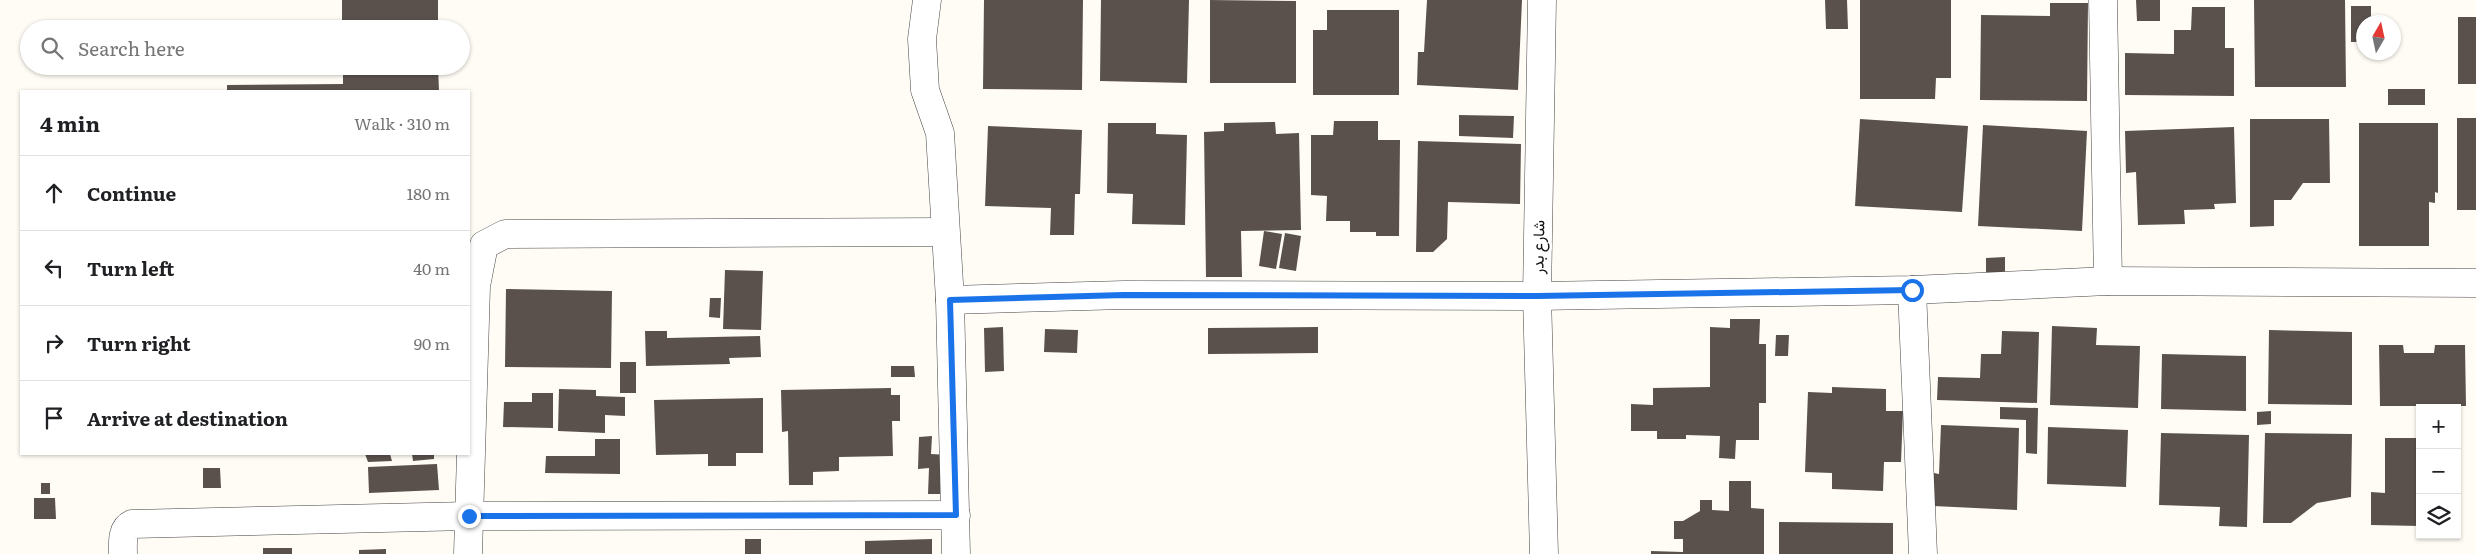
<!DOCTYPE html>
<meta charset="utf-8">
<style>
:root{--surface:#fff;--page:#f2f2f2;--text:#202124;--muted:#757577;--line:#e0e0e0}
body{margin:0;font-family:Literata,Vazirmatn,serif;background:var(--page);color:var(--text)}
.controls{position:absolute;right:15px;bottom:15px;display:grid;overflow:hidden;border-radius:0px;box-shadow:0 1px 4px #0004}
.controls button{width:45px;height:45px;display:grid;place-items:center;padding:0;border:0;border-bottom:1px solid var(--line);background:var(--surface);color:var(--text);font:25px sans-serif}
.compass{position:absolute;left:2356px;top:15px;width:45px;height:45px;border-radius:50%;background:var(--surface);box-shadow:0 1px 4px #0004;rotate:9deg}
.stop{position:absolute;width:15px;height:15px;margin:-11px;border:4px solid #1a73e8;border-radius:50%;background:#fff}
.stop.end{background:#1a73e8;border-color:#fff;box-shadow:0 1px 5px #0008}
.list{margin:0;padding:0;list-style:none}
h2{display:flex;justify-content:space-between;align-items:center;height:65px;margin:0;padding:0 20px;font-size:21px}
h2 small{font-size:16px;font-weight:400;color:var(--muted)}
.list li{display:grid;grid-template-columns:32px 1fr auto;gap:15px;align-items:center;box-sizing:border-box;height:75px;padding:0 20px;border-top:1px solid var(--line)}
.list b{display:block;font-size:19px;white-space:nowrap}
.list em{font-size:16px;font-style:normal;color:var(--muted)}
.icon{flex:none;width:28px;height:28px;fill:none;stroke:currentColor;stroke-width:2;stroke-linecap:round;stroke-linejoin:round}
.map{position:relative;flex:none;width:2476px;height:554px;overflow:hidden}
.search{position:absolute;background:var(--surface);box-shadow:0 1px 4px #0004;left:20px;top:20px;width:450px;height:55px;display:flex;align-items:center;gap:12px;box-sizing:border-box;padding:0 18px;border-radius:28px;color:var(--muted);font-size:19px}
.panel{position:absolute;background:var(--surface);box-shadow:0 1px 4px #0004;left:20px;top:90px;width:450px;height:365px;border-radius:0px}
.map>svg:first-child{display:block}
.building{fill:#5a514d}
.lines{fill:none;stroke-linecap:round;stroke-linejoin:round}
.minor-casing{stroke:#444;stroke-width:29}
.minor{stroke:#fff;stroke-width:28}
.route{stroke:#1a73e8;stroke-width:6}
.labels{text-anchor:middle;stroke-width:5;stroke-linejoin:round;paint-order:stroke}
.street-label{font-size:16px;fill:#111;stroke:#fff}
</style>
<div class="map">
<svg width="2476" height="554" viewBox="0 0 2476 554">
<rect width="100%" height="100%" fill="#fffcf5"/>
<g class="building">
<rect x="342" y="0" width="96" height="29"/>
<polygon points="984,0 1083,0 1082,90 983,89"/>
<polygon points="1101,0 1189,0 1187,83 1100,81"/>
<polygon points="1210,0 1296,1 1296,83 1210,83"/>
<polygon points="1427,0 1522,0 1518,90 1417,85 1418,52 1424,52"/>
<polygon points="1825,0 1847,0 1848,29 1826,29"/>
<polygon points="1860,0 1951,0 1951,78 1936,78 1935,99 1860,99"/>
<polygon points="2136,0 2160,0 2160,21 2137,21"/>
<polygon points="2254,0 2345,0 2346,87 2255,87"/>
<polygon points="2050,3 2088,3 2087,101 1980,100 1981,15 2050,16"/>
<polygon points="2351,6 2371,6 2371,22 2364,22 2364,42 2351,42"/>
<polygon points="2192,7 2225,7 2225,48 2234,48 2234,96 2125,95 2125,53 2174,54 2174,30 2191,30"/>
<polygon points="1327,10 1399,10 1399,95 1313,95 1313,30 1327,30"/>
<rect x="2458" y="17" width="18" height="67"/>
<polygon points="343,66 438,66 439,91 227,91 227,85 343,84"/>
<rect x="2388" y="89" width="37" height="16"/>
<polygon points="1459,115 1514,116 1513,138 1459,136"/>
<rect x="2457" y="118" width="19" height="92"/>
<polygon points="1860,119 1968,126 1962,212 1855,206"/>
<polygon points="2250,119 2329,119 2330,183 2303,183 2291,200 2274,200 2274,226 2250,227"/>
<polygon points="1334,121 1378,121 1378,140 1400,140 1399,236 1376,236 1376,232 1350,232 1350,221 1326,221 1327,196 1311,195 1311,135 1333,135"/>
<polygon points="1275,122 1276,134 1299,133 1301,230 1241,231 1242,277 1206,277 1204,132 1224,131 1224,123"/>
<polygon points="1108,123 1156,123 1156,134 1187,135 1185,225 1132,224 1133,194 1107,193"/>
<polygon points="2359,123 2438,123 2438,193 2435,192 2435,203 2429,202 2429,246 2359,246"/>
<polygon points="1983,125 2087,131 2082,231 1978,226"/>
<polygon points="988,126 1082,130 1080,194 1075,194 1074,235 1050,235 1051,208 985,206"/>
<polygon points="2234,127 2236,203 2214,204 2215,209 2184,210 2185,224 2138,225 2136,172 2126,173 2125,131"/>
<polygon points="1418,141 1521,144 1520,204 1448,202 1447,239 1433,252 1416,252"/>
<polygon points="1264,231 1282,234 1276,269 1259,266"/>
<polygon points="1285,233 1301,236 1296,271 1279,268"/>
<polygon points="2005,257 2005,274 1986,275 1986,258"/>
<polygon points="725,270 763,271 761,330 723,329"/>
<polygon points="506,289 612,291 611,368 505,367"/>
<polygon points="710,298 721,298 720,318 709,317"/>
<polygon points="1730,319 1760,319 1759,344 1766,344 1766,403 1759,403 1759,440 1736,440 1735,459 1719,458 1720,436 1686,435 1686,439 1657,439 1657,431 1631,431 1631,404 1653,405 1653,388 1710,387 1710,327 1730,328"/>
<polygon points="2052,326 2097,328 2096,345 2140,346 2138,408 2050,405"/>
<polygon points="1003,327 1004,371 985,372 984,328"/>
<polygon points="1318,327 1318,353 1208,354 1208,328"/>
<polygon points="1045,329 1078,330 1077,353 1044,352"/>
<polygon points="2269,330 2352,332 2352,405 2268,404"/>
<polygon points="645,331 667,331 667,338 760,336 761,357 729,358 730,364 646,366"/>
<polygon points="2002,331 2039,332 2037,403 1937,400 1938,377 1980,378 1981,354 2001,354"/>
<polygon points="1776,335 1789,335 1788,356 1775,356"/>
<polygon points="2379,345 2403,345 2404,353 2434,353 2435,345 2465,345 2466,406 2380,406"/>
<polygon points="2162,354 2246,356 2246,411 2161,409"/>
<rect x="620" y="362" width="16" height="31"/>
<polygon points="891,366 914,366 915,377 891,377"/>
<polygon points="1832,387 1886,389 1886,411 1903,411 1901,462 1884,462 1883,491 1832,489 1832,473 1805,472 1808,392 1832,393"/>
<polygon points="891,388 891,395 900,395 900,421 892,421 893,456 839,457 839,471 813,472 813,485 789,485 788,431 782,432 781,390"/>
<polygon points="559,389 596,390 596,396 625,397 625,416 605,415 605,433 558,431"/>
<polygon points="532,393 553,393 553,428 503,427 504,402 532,402"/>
<polygon points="763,398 763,453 736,453 736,466 708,466 708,454 656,455 654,400"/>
<polygon points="2000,407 2038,408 2037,454 2026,453 2026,420 2000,419"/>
<polygon points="2271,411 2271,424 2257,425 2257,412"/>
<polygon points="1941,425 2019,428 2017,510 1933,506 1934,473 1939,474"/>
<polygon points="2048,427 2128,430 2126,487 2047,484"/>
<polygon points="2161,433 2249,435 2247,527 2219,526 2220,507 2159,505"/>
<polygon points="2265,433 2352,434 2351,497 2317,503 2291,523 2263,523"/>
<polygon points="932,436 931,454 949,455 949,494 928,494 929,468 918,469 919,437"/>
<polygon points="2385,438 2420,438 2420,526 2371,525 2371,492 2385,493"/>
<polygon points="595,439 620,439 620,474 545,473 546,456 595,456"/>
<polygon points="365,454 390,454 392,461 368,462"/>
<polygon points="412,454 434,454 434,459 413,461"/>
<polygon points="437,464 439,490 369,493 368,467"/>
<polygon points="203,468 220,468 221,488 203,488"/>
<polygon points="1729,481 1751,481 1751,508 1764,509 1764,554 1651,554 1651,551 1683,552 1683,539 1674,539 1674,521 1683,521 1700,511 1700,500 1712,500 1712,510 1729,511"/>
<rect x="41" y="483" width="9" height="11"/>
<polygon points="34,498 55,498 56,519 34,519"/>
<polygon points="1779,522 1893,523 1893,554 1779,554"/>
<rect x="745" y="539" width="16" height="15"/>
<polygon points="932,539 932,554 865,554 865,541"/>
<rect x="263" y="548" width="29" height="6"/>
<polygon points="386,549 386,554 359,554 359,550"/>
</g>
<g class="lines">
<g class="minor-casing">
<g id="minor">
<polyline points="927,0 922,39 925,90 940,133 950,300 956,554"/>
<polyline points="1542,0 1537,296 1544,554"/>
<polyline points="2103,0 2108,281"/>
<polyline points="1912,290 1923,554"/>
<polyline points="950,300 1124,295 1537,296 1912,290 2108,281 2476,283"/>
<path d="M123,554C123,544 121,529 132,524L469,516L956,515"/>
<polyline points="468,554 476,286 484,245 505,234 945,232"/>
</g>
</g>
<use href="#minor" class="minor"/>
</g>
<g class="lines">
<polyline class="route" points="469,516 956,515 950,300 1124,295 1537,296 1912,290"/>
</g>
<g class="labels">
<g class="street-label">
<text transform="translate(1538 247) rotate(-89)" y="6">شارع بدر</text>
</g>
</g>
</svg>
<div class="controls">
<button>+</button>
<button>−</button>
<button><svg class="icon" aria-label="layers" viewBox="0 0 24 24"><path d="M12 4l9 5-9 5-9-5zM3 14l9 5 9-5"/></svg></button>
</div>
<svg class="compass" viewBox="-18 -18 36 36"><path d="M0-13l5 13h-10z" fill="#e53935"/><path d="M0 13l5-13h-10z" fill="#757577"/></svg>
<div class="stop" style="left:1912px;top:290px"></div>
<div class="stop end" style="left:469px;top:516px"></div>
<div class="search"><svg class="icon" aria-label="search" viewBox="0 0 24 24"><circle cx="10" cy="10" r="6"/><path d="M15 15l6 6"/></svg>Search here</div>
<section class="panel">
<h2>4 min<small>Walk · 310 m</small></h2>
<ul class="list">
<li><svg class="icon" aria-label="ahead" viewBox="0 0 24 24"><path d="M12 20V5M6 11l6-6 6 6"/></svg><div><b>Continue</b></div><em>180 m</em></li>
<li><svg class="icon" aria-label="left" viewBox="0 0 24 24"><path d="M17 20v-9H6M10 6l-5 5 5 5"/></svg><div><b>Turn left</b></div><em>40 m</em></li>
<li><svg class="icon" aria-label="right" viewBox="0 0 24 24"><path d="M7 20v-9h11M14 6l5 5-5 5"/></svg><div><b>Turn right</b></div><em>90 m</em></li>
<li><svg class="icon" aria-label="arrive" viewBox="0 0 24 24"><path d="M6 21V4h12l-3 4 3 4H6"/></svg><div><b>Arrive at destination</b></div></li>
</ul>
</section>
</div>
